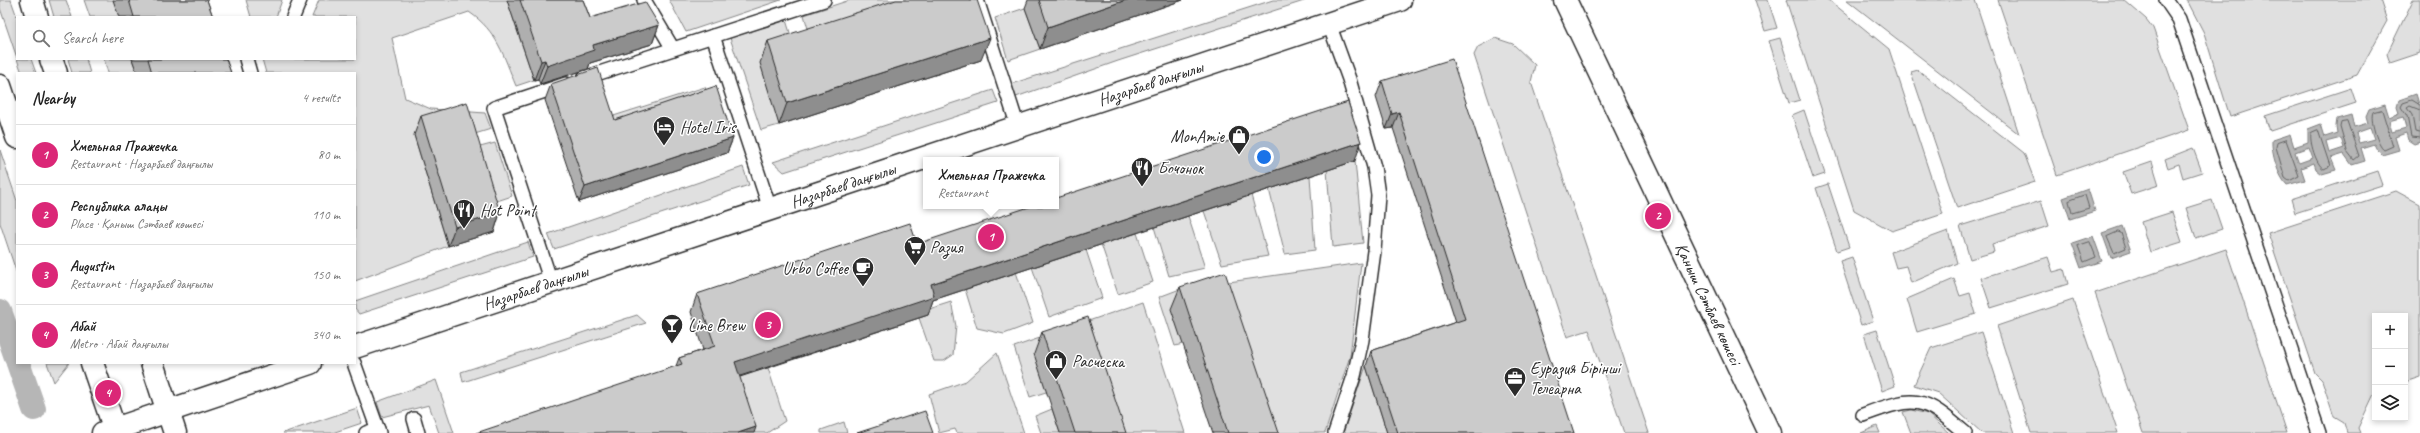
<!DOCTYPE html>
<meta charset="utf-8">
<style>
:root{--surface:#fff;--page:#f2f2f2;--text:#222;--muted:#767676;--line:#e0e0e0;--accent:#db2777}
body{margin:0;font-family:Caveat,sans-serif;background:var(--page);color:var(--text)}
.controls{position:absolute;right:12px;bottom:12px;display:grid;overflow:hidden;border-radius:0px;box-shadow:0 2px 6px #0003}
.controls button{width:36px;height:36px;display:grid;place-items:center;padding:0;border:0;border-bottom:1px solid var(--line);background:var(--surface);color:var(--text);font:20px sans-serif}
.you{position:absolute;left:1264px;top:157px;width:14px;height:14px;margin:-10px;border:3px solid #fff;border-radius:50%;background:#1a73e8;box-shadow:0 0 0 6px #1a73e833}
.badge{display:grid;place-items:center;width:26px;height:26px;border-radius:50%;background:var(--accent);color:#fff;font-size:13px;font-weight:700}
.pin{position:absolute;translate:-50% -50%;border:2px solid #fff;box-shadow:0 1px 4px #0006}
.popup{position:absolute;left:923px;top:157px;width:136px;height:52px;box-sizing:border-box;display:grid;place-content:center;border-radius:0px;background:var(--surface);filter:drop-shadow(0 1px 3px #0005);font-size:13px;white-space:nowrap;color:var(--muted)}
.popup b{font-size:15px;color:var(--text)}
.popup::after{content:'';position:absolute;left:50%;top:100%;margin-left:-8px;border:8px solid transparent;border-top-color:var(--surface)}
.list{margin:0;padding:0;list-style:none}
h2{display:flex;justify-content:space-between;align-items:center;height:52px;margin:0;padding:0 16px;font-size:17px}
h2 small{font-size:13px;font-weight:400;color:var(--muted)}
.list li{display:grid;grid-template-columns:26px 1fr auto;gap:12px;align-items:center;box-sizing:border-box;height:60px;padding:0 16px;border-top:1px solid var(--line)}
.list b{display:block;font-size:15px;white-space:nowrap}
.list p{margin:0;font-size:13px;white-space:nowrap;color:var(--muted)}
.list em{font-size:13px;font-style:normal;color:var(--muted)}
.icon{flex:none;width:22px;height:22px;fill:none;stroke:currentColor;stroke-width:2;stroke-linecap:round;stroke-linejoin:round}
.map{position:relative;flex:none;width:2420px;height:433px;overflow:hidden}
.search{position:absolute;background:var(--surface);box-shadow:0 2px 6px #0003;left:16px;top:16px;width:340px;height:44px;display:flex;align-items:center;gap:10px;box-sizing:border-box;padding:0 14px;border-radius:0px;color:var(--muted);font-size:15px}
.panel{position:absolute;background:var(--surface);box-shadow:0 2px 6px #0003;left:16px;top:72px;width:340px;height:292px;border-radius:0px}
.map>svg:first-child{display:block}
.green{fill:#e0e0e0;stroke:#868686}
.water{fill:#b6b6b6;stroke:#7e7e7e;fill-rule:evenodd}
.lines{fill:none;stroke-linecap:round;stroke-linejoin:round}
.shore{stroke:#636363;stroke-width:1}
.canal{stroke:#b6b6b6;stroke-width:24}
.service-casing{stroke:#2b2b2b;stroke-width:16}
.secondary-casing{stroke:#2b2b2b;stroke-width:25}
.service{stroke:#fff;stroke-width:13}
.secondary{stroke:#fff;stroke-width:22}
.wall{fill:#afafaf;stroke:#2b2b2b}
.shaded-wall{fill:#8e8e8e;stroke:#2b2b2b}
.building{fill:#cbcbcb;stroke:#2b2b2b}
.labels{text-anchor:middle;stroke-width:3;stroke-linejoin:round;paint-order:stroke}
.street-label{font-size:17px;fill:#2b2b2b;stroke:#fff}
.poi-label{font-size:17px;fill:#2b2b2b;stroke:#fff;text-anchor:start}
</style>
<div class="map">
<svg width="2420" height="433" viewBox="0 0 2420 433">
<rect width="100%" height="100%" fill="#fff"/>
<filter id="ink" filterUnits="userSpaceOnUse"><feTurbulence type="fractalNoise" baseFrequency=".025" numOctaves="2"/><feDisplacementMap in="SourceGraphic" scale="8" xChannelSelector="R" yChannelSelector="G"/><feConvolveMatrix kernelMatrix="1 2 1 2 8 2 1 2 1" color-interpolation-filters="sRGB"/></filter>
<g filter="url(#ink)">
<g class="green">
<polygon points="0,0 11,0 17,17 17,58 0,8"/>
<polygon points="49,0 66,0 72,17 54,17"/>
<polygon points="84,0 114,0 119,17 90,17"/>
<polygon points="246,0 282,0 276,17 251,17"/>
<path d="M319,0H507L534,80L516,86C503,55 498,32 469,12L392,38L405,98L431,109L485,113L491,129L465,137L414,135L448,246L355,281V73H266L262,59H355V17H312Z"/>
<polygon points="669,0 781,0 686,32"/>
<polygon points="850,0 906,0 813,46 804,15"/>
<polygon points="1273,0 1307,0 1118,61 1016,97 1011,84"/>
<polygon points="1755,0 1768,0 1777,28 1765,31"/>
<polygon points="1786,0 1829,0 1889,49 1943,214 1892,231 1854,210"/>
<polygon points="1847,0 1975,0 2019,134"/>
<polygon points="1998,0 2124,0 2146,19 2153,28 2189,130 2057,175"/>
<polygon points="2187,0 2380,0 2387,21 2357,75 2230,117 2204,33"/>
<polygon points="2413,0 2420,0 2420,53 2390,63 2387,54"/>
<polygon points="1025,8 1040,49 1008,60 995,18"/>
<polygon points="786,20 796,52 779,125 761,130 730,38"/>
<polygon points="1495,38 1513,44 1535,65 1531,82 1649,433 1624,433 1589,330 1567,337 1474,55 1478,47"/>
<polygon points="1780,38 1800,100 1789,103 1769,41"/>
<polygon points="17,59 31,59 36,73 22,73"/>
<polygon points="68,59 86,59 90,73 72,73"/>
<polygon points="104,59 132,59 137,73 108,73"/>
<polygon points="1918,70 2024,153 2035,182 1957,208 1911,72"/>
<polygon points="705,87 710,102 609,135 604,119"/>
<polygon points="2351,88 2356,103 2270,131 2265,116"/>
<polygon points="993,90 998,103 784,172 773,162"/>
<polygon points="1804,110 1825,174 1813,178 1792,115"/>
<polygon points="495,143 512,196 485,205 469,150"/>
<polygon points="2193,148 2202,172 2183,178 2179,164 2168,168 2165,159"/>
<polygon points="0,150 17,201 17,274 0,223"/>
<polygon points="1355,161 1363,243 1333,247 1327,170"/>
<polygon points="2152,162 2159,185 2131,194 2123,172"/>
<polygon points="743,167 749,185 554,249 548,234"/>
<polygon points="2377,171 2382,185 2295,213 2291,199"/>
<polygon points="1310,176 1315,250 1285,254 1269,189"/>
<polygon points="1828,184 1849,247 1837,251 1816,188"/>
<polygon points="2396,191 2420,204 2420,377 2405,382 2405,316 2375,316 2375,392 2358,428 2360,433 2347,433 2344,423 2334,417 2322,380 2315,373 2268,233"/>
<polygon points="1251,195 1268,256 1222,264 1204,211"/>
<polygon points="2212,200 2222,229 2196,238 2186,208"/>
<polygon points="2041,201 2049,226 1992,244 1994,252 1970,259 1960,226"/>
<polygon points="2172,212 2182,242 2150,252 2141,222"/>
<polygon points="1188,216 1205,268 1169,276 1154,227"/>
<polygon points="1948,231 1957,263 1911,283 1906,266 1896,268 1891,252"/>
<polygon points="1137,233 1153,282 1118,294 1101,244"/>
<polygon points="528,242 533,257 359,314 355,309 355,301"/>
<polygon points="2226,249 2287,433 2143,433 2095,293"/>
<polygon points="1086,250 1102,298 1049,317 1032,267"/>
<polygon points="1852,257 1873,321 1861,325 1840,261"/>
<polygon points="2048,257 2053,272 2064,269 2068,284 1991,308 1981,278"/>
<polygon points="1361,263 1350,356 1325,433 1264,433 1183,344 1175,346 1159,297 1180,289"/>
<polygon points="1016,272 1033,323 1004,334 977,328 965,289"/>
<polygon points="1954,279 1960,296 1970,293 1976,314 1917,332 1907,299"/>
<polygon points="2073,300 2118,433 2031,433 1997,326"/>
<polygon points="951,302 956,326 953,355 944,361 934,361 919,318 926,310"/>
<polygon points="1143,302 1185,433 1111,433 1046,392 1030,397 1014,347"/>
<polygon points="637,315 646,323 463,382 461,372"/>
<polygon points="1877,330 1895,386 1882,391 1864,334"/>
<polygon points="1981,332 2014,433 1982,433 1938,393 1914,385 1931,348"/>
<polygon points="997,353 1024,433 957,433 955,429 939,433 929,394 966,381"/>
<polygon points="47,363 69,363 54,382"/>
<polygon points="1366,366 1387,433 1343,433"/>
<polygon points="768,368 785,421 767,433 746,433 728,380"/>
<polygon points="436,380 454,433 439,433 429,405 382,417 377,402"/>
<polygon points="357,408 362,423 332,433 283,433"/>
<polygon points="1052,409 1060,433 1041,433 1035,416"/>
<polygon points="1911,410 1928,414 1949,433 1911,433 1903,412"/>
<polygon points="844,422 847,433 821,433 821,430"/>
<polygon points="1877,426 1880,433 1861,433"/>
</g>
<g class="water">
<path d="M2416,94L2420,107V142L2414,144L2408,140L2406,133L2395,137L2399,150L2382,155L2377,150L2374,144L2361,148L2365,161L2352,165L2344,154L2331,158L2336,170L2322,174L2316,169L2314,163L2301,168L2305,180L2287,185C2278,176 2271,153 2272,140L2290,134L2294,147L2308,142V129L2321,124L2325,137L2337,133L2336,126L2337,119L2351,115L2354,127L2368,123L2366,116L2369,109L2385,104L2389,117L2399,113L2397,107L2399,100ZM2403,117L2406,128L2392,132L2389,121ZM2370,128L2374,139L2359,143L2356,133ZM2341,138L2344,148L2329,153L2326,142ZM2309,147L2313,158L2299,163L2295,152Z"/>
<polygon points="2088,189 2095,211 2070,219 2063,198"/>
<polygon points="2122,226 2131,251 2111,258 2102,233"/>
<polygon points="2093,236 2102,261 2081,268 2072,243"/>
</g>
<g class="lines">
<g class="shore">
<polyline points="2420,105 2412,100 2403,103 2401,107 2407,116 2411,137 2420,138"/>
<path d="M2382,110L2393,146L2384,150C2378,147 2369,118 2373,112Z"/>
<polyline points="2420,110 2410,106 2407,108 2412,115 2415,132 2420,133"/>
<polygon points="2347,121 2359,156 2354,160 2347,151 2340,126 2341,122"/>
<path d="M2318,130L2330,166L2324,169C2316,165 2309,141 2311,133Z"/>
<polygon points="2286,140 2299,176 2289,181 2285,178 2276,147 2277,143"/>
<polygon points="2085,195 2089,208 2072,213 2069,201"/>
<polygon points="2118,232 2121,233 2126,248 2114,253 2107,237"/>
<polygon points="2090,242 2096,257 2084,262 2078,246"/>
</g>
<g class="canal">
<polyline points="0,311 17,360"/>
<polyline points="18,363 34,409"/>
</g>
<g class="service-casing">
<g id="service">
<polyline points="644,0 673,49"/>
<polyline points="977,0 1018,127"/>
<polyline points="2166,0 2179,19 2319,433"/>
<polyline points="293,17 300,0"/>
<polyline points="1329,24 1349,79 1374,167 1378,195 1374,251 1362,340 1354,376 1335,433"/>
<polyline points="713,36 770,209"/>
<polyline points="246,59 250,73"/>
<polyline points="584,78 824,0"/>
<polyline points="551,282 494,108 566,84"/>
<polyline points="354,363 379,433"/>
<path d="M1863,415C1916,395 1923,396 1965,433"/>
<polyline points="414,419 418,433"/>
<polyline points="366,433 378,429"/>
</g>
</g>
<g class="secondary-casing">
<g id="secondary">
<polyline points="32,0 37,17"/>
<path id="s1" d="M1565,0L1770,433"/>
<polyline points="51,59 56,73"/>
<polyline points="0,86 17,137"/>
<path id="s2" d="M355,347L1400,0"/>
<polyline points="92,363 116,433"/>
<polyline points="152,363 175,433"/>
<polyline points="103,433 310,363"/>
</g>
</g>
<use href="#service" class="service"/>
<use href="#secondary" class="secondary"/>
</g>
<g class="wall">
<polygon points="113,0 207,0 213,17 119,17"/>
<polygon points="507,0 583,0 590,18 659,25 652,44 590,63 588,69 540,84 538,79 534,80"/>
<polygon points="1028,0 1183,0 1040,49 1025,8"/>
<polygon points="768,41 981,60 779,125 760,63"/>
<polygon points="132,59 226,59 231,73 137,73"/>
<polygon points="1382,81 1574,433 1387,433 1366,366 1371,351 1456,322 1393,128 1386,129 1376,97"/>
<polygon points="551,84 615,120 733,138 727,153 579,202 545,100"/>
<polygon points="421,116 500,213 494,232 448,246 414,135"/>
<polygon points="1355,161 933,300 928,315 740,377 676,366 679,358 703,350 691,312 697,294 917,244"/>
<polygon points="1180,287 1279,433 1213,433 1171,309"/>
<polygon points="1042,332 1126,433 1060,433 1034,354"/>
</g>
<g class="shaded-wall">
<polygon points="1126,0 1183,0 1040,49 1048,27"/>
<polygon points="659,25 652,44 590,63 588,69 540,84 547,66 593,45"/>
<polygon points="990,38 981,60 779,125 787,103"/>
<polygon points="545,60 538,79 534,80 541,61"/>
<polygon points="1399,112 1393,128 1386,129 1392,114"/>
<polygon points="733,138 727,153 579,202 585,187"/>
<polygon points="1361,142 1355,161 933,300 928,315 728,380 735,362 931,284"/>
<polygon points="500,213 494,232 448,246 455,227"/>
<polygon points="756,427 754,433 738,433"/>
</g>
<g class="building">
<polygon points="129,0 207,0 213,17 134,17"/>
<polygon points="520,0 583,0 590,18 645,2 659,25 593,45 594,50 547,66 545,60 541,61"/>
<polygon points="896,0 977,0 990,38 787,103 768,41"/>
<polygon points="1039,0 1126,0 1048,27"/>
<polygon points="148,59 226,59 231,73 152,73"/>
<polygon points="1452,59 1574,433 1398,433 1371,351 1465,319 1399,112 1392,114 1382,81"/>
<polygon points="598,68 615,120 716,86 733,138 585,187 551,84"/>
<polygon points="467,102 500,213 455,227 421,116"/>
<polygon points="1348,102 1361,142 931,284 934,296 735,362 756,427 738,433 476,433 682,364 679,358 715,346 697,294 910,223 917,244 1032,206 1056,206 1056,198"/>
<polygon points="1225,272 1279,433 1228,433 1180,287"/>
<polygon points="1088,317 1126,433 1075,433 1042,332"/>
<polygon points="925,411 933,433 857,433"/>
</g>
</g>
<defs>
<g id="hotel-pin" transform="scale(1.15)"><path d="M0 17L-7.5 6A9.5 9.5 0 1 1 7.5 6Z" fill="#2b2b2b" stroke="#fff"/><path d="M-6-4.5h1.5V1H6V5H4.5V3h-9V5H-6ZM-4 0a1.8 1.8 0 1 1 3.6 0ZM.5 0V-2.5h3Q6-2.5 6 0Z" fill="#fff"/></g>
<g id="shop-pin" transform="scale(1.15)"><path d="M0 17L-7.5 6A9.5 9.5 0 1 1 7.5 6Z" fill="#2b2b2b" stroke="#fff"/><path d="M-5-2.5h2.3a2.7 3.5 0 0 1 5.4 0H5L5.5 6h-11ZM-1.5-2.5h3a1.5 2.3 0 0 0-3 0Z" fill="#fff"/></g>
<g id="restaurant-pin" transform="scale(1.15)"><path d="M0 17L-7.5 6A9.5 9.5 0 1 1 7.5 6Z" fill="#2b2b2b" stroke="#fff"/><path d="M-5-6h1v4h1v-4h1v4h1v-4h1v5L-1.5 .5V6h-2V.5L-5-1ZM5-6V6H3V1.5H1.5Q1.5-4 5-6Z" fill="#fff"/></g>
<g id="supermarket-pin" transform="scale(1.15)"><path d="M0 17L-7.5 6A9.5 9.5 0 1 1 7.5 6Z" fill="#2b2b2b" stroke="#fff"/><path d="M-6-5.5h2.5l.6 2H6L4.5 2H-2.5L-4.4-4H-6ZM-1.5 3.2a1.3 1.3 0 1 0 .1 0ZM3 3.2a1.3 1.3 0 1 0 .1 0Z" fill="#fff"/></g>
<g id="cafe-pin" transform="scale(1.15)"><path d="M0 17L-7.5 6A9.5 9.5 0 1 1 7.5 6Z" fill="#2b2b2b" stroke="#fff"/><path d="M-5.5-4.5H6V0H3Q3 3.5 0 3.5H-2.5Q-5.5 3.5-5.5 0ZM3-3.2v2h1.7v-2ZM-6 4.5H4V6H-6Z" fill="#fff"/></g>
<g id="bar-pin" transform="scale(1.15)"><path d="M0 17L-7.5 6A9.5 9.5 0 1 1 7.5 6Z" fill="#2b2b2b" stroke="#fff"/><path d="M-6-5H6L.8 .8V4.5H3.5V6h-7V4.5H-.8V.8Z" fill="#fff"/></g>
<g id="office-pin" transform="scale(1.15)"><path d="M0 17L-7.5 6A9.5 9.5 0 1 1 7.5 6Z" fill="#2b2b2b" stroke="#fff"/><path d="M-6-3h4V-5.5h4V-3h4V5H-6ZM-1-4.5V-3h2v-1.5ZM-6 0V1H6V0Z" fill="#fff"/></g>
</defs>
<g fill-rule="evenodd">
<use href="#hotel-pin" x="664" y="127"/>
<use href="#shop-pin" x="1239" y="136"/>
<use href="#restaurant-pin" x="1142" y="168"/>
<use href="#restaurant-pin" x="464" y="210"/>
<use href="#supermarket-pin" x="915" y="247"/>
<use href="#cafe-pin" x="863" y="268"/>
<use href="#bar-pin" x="672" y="325"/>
<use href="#shop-pin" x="1056" y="361"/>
<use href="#office-pin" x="1515" y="378"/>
</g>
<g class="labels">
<g class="street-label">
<text dy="6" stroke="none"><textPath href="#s2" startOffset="838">Назарбаев даңғылы</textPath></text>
<text dy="6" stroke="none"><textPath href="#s2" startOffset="514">Назарбаев даңғылы</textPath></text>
<text dy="6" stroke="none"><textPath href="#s2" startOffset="190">Назарбаев даңғылы</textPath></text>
<text dy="6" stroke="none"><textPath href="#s1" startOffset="336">Қаныш Сәтбаев көшесі</textPath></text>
</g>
<g class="poi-label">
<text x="680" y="133">Hotel Iris</text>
<text x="1224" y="142" text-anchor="end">MonAmie</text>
<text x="1158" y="174">Бочонок</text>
<text x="480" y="216">Hot Point</text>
<text x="930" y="253">Разия</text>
<text x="848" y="274" text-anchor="end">Urbo Coffee</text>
<text x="688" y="331">Line Brew</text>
<text x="1072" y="367">Расческа</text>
<text x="1530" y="374">Еуразия Бірінші<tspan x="1530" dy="20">Телеарна</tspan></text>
</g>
</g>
</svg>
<div class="controls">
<button>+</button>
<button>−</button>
<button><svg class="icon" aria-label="layers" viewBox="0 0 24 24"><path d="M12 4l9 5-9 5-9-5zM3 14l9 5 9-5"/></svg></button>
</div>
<div class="you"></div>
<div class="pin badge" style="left:991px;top:237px">1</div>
<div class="popup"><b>Хмельная Пражечка</b>Restaurant</div>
<div class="pin badge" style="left:1658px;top:216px">2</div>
<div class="pin badge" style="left:768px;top:325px">3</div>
<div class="pin badge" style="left:108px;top:393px">4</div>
<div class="search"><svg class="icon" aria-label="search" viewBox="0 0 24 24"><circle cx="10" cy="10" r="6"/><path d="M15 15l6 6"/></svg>Search here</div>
<section class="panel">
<h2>Nearby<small>4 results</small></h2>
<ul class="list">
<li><span class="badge">1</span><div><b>Хмельная Пражечка</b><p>Restaurant · Назарбаев даңғылы</p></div><em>80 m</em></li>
<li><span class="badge">2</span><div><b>Республика алаңы</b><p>Place · Қаныш Сәтбаев көшесі</p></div><em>110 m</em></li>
<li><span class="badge">3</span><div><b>Augustin</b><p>Restaurant · Назарбаев даңғылы</p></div><em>150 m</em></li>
<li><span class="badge">4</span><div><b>Абай</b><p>Metro · Абай даңғылы</p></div><em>340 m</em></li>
</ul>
</section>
</div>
